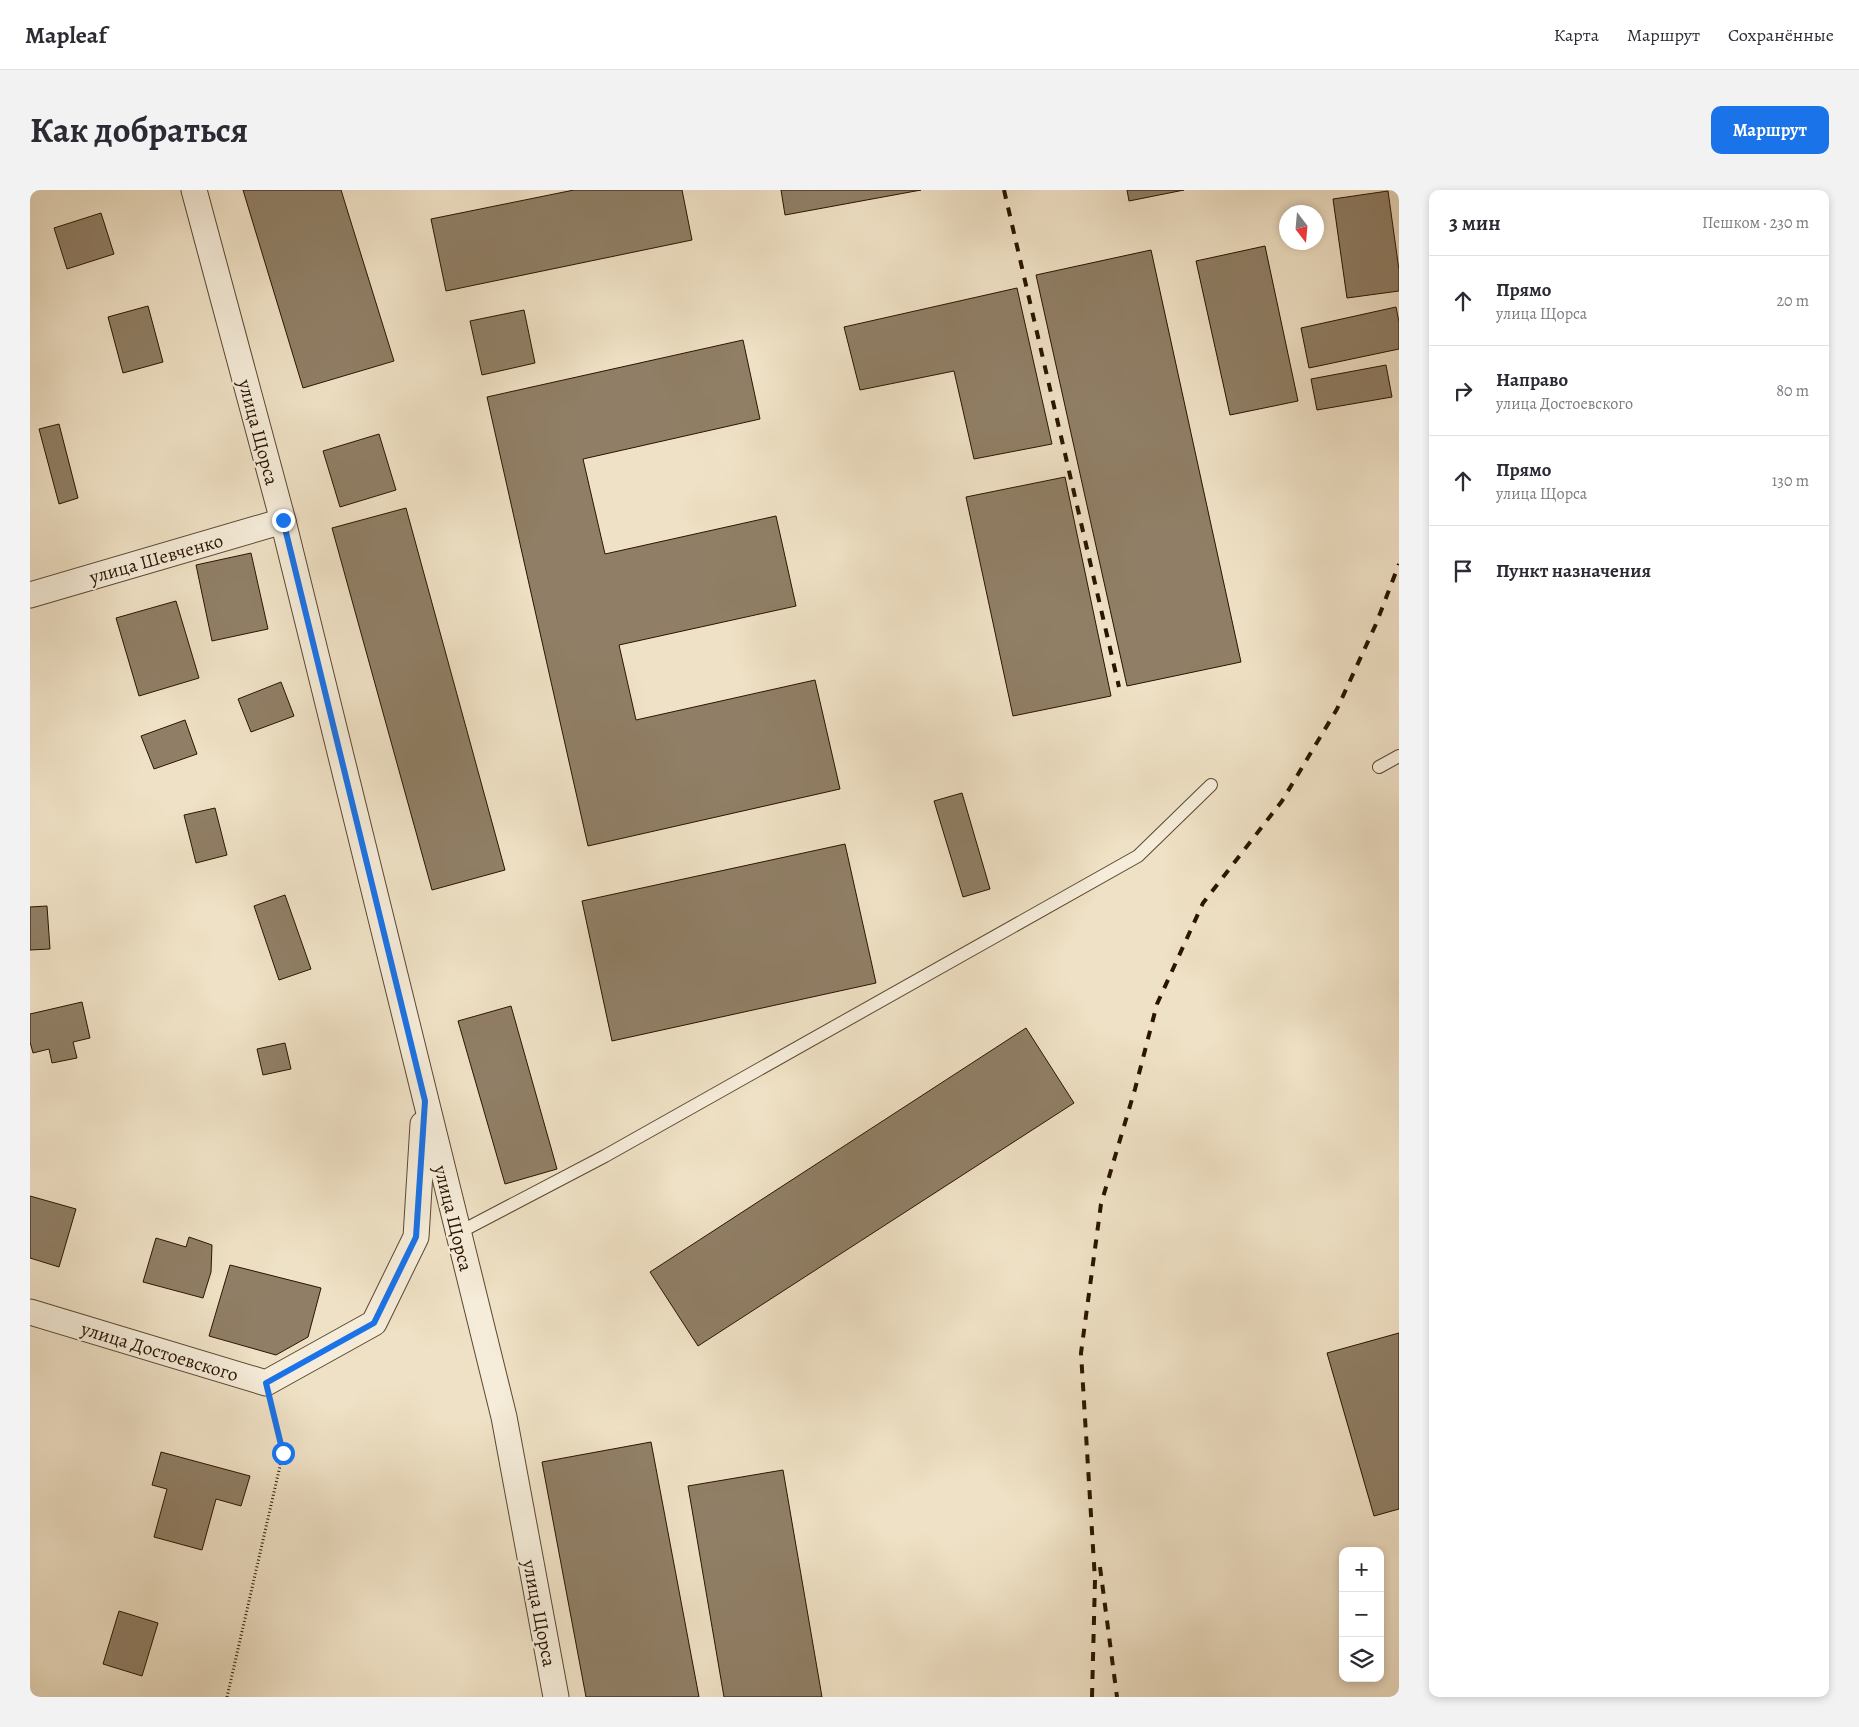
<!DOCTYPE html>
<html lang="ru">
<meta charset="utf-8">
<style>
:root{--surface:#fff;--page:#f2f2f3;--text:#2b2b33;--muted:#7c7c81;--line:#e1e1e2;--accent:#1a73e8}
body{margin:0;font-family:Alegreya,serif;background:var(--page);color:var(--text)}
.controls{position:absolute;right:15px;bottom:15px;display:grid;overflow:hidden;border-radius:10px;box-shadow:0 2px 8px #0003}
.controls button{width:45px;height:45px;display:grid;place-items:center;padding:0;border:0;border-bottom:1px solid var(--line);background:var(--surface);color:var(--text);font:25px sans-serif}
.compass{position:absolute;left:1249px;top:15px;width:45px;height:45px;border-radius:50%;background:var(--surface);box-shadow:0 2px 8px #0003;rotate:164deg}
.stop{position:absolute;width:15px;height:15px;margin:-11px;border:4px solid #1a73e8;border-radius:50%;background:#fff}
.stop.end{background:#1a73e8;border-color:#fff;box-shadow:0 1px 5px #0008}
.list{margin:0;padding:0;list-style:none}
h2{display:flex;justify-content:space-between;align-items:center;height:65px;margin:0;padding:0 20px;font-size:21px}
h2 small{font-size:16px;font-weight:400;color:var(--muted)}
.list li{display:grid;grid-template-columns:32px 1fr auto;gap:15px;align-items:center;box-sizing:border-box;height:90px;padding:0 20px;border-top:1px solid var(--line)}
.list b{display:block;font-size:19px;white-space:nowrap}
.list p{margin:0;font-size:16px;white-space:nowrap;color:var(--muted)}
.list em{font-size:16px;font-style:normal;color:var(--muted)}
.icon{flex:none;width:28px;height:28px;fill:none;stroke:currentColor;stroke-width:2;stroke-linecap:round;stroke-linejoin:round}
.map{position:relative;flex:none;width:1369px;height:1507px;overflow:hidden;border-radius:10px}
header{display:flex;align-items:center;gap:30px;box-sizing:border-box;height:70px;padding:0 25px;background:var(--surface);border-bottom:1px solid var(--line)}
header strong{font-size:24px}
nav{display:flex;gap:28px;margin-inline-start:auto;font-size:18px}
.intro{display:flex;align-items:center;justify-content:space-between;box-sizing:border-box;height:120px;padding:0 30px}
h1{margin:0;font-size:35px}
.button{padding:12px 22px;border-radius:10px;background:var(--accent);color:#fff;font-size:18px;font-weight:700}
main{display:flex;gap:30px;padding:0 30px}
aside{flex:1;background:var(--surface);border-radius:10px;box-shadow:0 2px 8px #0003}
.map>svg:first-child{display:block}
.building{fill:#907f66;stroke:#2a1400}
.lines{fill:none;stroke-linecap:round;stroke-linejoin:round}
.lane-casing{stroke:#5b4731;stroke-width:14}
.street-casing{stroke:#5b4731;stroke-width:27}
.path{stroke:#2a1400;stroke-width:3;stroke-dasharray:1 2.5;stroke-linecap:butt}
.lane{stroke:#f5ecd9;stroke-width:12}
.street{stroke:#f5ecd9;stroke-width:25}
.rail{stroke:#2a1400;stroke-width:4;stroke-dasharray:9 9;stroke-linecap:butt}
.route{stroke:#1a73e8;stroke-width:6}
.labels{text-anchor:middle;stroke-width:4.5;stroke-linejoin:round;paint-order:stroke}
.street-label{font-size:19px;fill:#2a1400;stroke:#f5ecd9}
</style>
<header>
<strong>Mapleaf</strong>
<nav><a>Карта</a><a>Маршрут</a><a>Сохранённые</a></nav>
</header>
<div class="intro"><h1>Как добраться</h1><a class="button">Маршрут</a></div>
<main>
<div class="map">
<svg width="1369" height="1507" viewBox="0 0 1369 1507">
<rect width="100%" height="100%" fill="#efe1c5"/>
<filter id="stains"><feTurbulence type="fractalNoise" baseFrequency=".004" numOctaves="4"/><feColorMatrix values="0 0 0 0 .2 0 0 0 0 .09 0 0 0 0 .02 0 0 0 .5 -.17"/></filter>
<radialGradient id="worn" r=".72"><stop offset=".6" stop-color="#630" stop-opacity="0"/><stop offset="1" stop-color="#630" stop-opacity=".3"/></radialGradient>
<g class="building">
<polygon points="213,0 311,0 364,171 273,198"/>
<polygon points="544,0 652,0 662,50 416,101 401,29"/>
<polygon points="751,0 891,0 755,25"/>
<polygon points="1097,0 1154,0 1099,11"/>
<polygon points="1358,1 1369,80 1369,101 1317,108 1303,9"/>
<polygon points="71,23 84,64 37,79 24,38"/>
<polygon points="1235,56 1268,211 1200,225 1166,71"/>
<polygon points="1121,60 1211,472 1097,496 1006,85"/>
<polygon points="987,98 1022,254 944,269 924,181 830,200 814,137"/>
<polygon points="118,116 133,172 93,183 78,127"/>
<polygon points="1366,117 1369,132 1369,159 1279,178 1271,138"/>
<polygon points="494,120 505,173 452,185 440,131"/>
<polygon points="713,150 730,229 553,269 575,364 746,326 766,416 589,455 606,530 785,490 810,599 558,656 457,207"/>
<polygon points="1356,175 1362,207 1287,220 1281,189"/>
<polygon points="29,234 48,308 29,314 9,239"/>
<polygon points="349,244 366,300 310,317 293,261"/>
<polygon points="1035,287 1081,506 983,526 936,307"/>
<polygon points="376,318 475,680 402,700 302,338"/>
<polygon points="221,363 238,439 182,451 166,375"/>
<polygon points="146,411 169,488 109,506 86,428"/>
<polygon points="251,492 264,526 221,542 208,509"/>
<polygon points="155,530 167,564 124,579 111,546"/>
<polygon points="932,603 960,699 933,707 904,611"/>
<polygon points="185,618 197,665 166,673 154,625"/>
<polygon points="815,654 846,793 582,851 552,711"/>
<polygon points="255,705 281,779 249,790 224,716"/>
<polygon points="17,716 20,759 0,760 0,717"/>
<polygon points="52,812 60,848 43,852 47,868 22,873 19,859 3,863 0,852 0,824"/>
<polygon points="481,816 527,979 475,994 428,831"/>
<polygon points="996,838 1044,913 668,1156 620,1082"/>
<polygon points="255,853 261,879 233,885 227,859"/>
<polygon points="0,1006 46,1019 29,1077 0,1068"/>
<polygon points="159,1047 182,1055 181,1082 173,1108 113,1092 126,1048 156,1057"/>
<polygon points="200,1075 291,1098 278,1147 246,1165 179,1146"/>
<polygon points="1369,1143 1369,1319 1344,1326 1297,1163"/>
<polygon points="621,1252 669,1507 556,1507 512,1272"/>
<polygon points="131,1262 220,1286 211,1316 186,1309 172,1360 124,1347 137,1299 122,1295"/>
<polygon points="753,1280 792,1507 694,1507 658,1296"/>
<polygon points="89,1421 128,1433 112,1486 73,1474"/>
</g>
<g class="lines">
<g class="lane-casing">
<g id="lane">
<polyline points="1349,577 1369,566"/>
<polyline points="428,1043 575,966 1108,666 1181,595"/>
</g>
</g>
<g class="street-casing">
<g id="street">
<polyline points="164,0 253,331 474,1227 526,1507"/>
<polyline points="0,405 253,331"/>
<polyline points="0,1122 236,1193 344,1133 386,1047 393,934"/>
</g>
</g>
<polyline class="path" points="197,1507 253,1263 242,1220"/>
<use href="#lane" class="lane"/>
<use href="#street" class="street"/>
<g class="rail">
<polyline points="974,0 1089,497"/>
<polyline points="1070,1377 1087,1507"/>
<polyline points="1062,1507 1065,1390 1051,1163 1071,1014 1105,899 1127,814 1173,713 1252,611 1307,519 1346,434 1369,374"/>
</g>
</g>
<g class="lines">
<polyline class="route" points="253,330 395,911 386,1047 344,1133 236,1193 253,1263"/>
</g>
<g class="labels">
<g class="street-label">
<text transform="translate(229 242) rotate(75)" y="7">улица Щорса</text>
<text transform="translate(126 368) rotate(-16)" y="7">улица Шевченко</text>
<text transform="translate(424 1028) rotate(76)" y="7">улица Щорса</text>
<text transform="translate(130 1161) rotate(17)" y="7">улица Достоевского</text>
<text transform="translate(510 1423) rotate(79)" y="7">улица Щорса</text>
</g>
</g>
<rect width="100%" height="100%" filter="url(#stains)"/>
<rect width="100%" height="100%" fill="url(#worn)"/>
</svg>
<div class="controls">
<button>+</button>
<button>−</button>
<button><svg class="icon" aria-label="layers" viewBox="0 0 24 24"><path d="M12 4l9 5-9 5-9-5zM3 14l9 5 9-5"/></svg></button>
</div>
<svg class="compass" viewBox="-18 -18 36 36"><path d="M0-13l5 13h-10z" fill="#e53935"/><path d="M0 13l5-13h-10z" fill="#7c7c81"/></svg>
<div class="stop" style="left:253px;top:1263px"></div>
<div class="stop end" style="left:253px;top:330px"></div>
</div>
<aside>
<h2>3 мин<small>Пешком · 230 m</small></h2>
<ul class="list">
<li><svg class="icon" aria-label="ahead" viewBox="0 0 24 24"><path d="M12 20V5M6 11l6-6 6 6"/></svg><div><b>Прямо</b><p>улица Щорса</p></div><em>20 m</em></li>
<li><svg class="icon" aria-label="right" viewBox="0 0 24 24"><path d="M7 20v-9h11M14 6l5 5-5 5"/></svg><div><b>Направо</b><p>улица Достоевского</p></div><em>80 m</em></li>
<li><svg class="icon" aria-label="ahead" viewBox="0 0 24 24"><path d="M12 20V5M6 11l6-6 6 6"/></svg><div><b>Прямо</b><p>улица Щорса</p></div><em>130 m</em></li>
<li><svg class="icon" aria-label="arrive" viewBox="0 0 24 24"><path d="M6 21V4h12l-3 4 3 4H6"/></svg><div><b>Пункт назначения</b></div></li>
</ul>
</aside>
</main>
